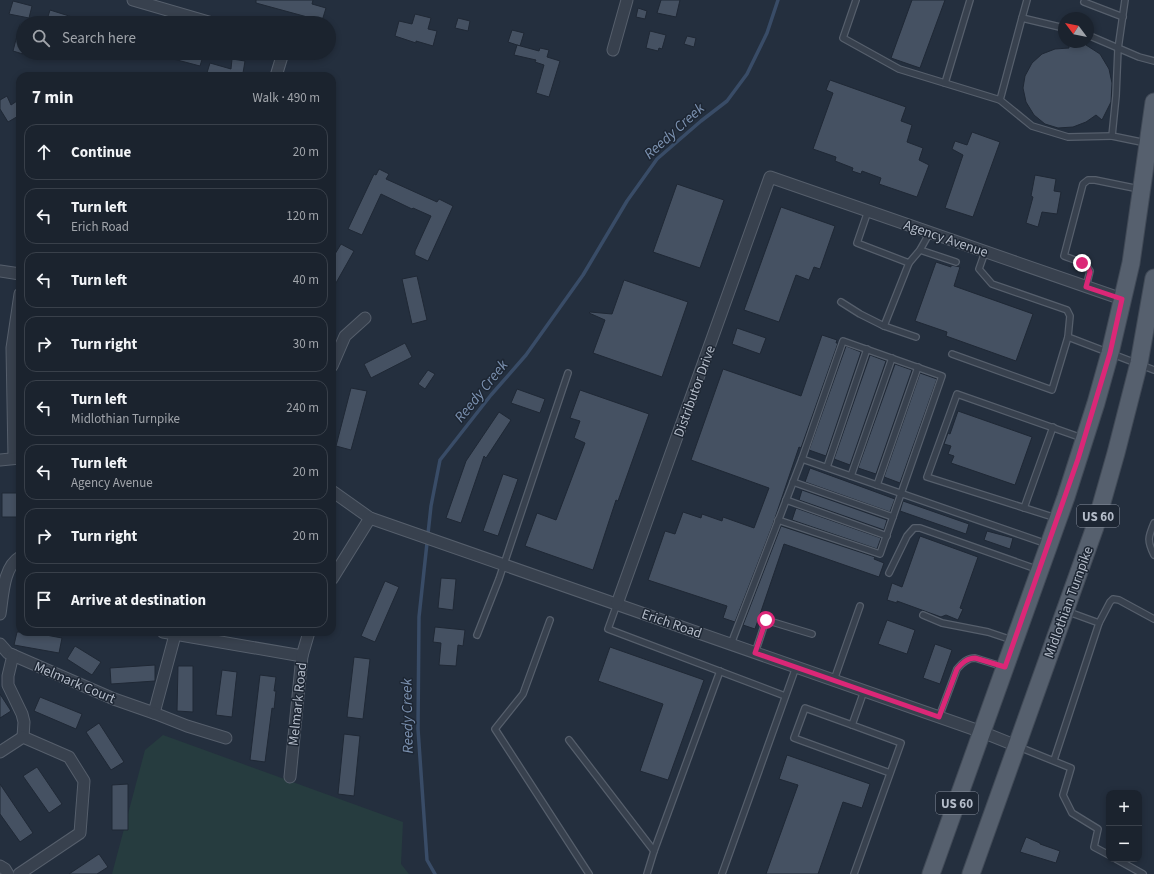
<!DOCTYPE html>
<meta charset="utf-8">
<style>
:root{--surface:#1b232e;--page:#242b36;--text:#f1f3f6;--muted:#a0a4aa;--line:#39404a}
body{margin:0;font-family:"Source Sans 3",sans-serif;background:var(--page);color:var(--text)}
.controls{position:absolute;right:12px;bottom:12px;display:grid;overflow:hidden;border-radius:8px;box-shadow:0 2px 6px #0003}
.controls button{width:36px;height:36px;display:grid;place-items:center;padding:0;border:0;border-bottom:1px solid var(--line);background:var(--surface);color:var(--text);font:20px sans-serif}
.compass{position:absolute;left:1058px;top:12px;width:36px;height:36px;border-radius:50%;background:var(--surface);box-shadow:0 2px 6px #0003;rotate:302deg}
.stop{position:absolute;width:12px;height:12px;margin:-9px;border:3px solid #db2777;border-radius:50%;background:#fff}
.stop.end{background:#db2777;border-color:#fff;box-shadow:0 1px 4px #0008}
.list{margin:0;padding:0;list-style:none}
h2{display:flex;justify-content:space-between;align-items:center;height:52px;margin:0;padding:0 16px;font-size:17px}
h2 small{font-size:13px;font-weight:400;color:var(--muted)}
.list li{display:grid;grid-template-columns:26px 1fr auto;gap:12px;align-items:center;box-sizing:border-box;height:56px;margin:0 8px 8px;padding:0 8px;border:1px solid var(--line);border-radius:12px}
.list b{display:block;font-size:15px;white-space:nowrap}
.list p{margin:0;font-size:13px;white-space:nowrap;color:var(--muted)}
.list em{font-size:13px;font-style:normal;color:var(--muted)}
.icon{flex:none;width:22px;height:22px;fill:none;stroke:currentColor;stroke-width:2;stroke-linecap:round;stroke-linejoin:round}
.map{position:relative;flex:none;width:1154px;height:874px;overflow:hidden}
.search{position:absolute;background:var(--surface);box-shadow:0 2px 6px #0003;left:16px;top:16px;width:320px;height:44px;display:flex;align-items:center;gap:10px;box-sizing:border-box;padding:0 14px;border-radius:22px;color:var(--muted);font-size:15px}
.panel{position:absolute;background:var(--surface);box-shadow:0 2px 6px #0003;left:16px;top:72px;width:320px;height:564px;border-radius:12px}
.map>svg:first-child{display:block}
.green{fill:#263c3f}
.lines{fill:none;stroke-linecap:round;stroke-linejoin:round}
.stream{stroke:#394c67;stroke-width:3.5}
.building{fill:#455162;stroke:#1f2835}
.lane-casing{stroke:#565f6c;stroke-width:8}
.street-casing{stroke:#565f6c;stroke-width:13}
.primary-casing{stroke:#414a57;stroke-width:19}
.lane{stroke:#38414e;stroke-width:5.5}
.street{stroke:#38414e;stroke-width:11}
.primary{stroke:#56606e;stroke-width:17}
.route{stroke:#db2777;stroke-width:5}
.labels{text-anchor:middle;stroke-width:3;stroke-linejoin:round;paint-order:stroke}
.shield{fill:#1d2633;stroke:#878f9c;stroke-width:1}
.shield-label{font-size:13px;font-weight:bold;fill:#b4bcc9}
.street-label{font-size:14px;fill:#b4bcc9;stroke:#1d2633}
.water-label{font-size:15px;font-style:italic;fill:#7c92b1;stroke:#1d2633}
</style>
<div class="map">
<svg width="1154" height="874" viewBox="0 0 1154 874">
<rect width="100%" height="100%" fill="#242f3e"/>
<polygon class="green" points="163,735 403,822 401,864 409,874 112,874 145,750"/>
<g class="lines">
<polyline class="stream" points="435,874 427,860 418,729 419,617 431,506 440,460 491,395 526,355 583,275 627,201 657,159 701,121 727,101 747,74 767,33 778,0"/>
</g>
<g class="building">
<polygon points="256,0 313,0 312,4 326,8 322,21 256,3"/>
<polygon points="661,0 680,0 676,17 657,13"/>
<polygon points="912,0 945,0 920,68 891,58"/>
<polygon points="13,1 32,6 29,18 9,14"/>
<polygon points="638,8 647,11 645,19 636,17"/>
<polygon points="50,10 85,21 84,23 46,23"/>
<polygon points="415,14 431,18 428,29 437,31 433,46 416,41 416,43 395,36 399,21 412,24"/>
<polygon points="458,18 470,21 468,31 455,28"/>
<polygon points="20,24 23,25 23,54 13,51"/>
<polygon points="512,30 524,33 520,46 508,42"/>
<polygon points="650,31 666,35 662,49 659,48 658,51 646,48"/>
<polygon points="687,36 696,38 694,47 684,44"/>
<polygon points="1069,42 1087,42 1086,45 1100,54 1109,69 1112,83 1111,102 1102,120 1096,115 1086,122 1073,127 1058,128 1045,124 1034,115 1026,102 1023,88 1025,76 1032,63 1042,54 1055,49 1069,48"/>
<polygon points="517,45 539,51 540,48 549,50 547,57 560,61 549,97 536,93 544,65 535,62 536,60 514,55"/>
<polygon points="162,53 204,53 200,66 162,56"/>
<polygon points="232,59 245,61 243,73 246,74 245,76 206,76 210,63 231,69"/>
<polygon points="830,80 906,107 901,121 912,125 907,142 923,148 919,160 929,165 917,197 879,184 881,178 862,171 861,174 852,171 853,168 835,161 836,157 813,149 833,93 826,90"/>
<polygon points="7,96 11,105 20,99 20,115 8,122 0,109 0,100"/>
<polygon points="972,132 1000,142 973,217 945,208 963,155 952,149 955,141 967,145"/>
<polygon points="379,169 389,174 386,179 437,202 439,199 453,206 428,261 415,255 415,251 431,216 413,208 412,209 381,194 362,235 348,229 374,174 376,175"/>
<polygon points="1035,175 1056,179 1054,191 1061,192 1057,214 1042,212 1038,227 1026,223 1033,197 1031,196"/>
<polygon points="677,184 724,200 700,268 653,252"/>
<polygon points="781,207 835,226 820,269 814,267 809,280 796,275 779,322 744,310"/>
<polygon points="341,244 354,251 332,290 332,259"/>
<polygon points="936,262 951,267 951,265 960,267 954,286 1033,314 1016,361 946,336 947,332 915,321"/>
<polygon points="417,276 427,320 412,324 402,279"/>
<polygon points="624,280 688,302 662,377 593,353 605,320 589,313 590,312 612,314"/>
<polygon points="737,328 766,338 760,354 732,344"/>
<polygon points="822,335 837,340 836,343 838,343 801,448 799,447 773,524 735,622 723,618 727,606 648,580 665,531 675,534 683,512 701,518 702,514 722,521 723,517 754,528 769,488 691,460 723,369 801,396"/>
<polygon points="405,343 412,357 371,378 364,364"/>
<polygon points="846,346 861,352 826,456 809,450"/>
<polygon points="870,355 886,361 850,465 834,459"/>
<polygon points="895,364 912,370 876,474 858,468"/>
<polygon points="428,370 435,374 425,389 418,384"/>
<polygon points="920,373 937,379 900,483 884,477"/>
<polygon points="351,388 367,391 351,450 336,446"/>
<polygon points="517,389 545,399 540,413 511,403"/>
<polygon points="580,390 649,414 618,501 616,500 593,570 525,546 537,513 556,520 585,443 574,438 580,421 570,418"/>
<polygon points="958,411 1032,437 1015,485 951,463 954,456 948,454 951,446 944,444 948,433 950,434"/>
<polygon points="499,412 511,420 486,458 484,456 461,523 446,518 466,461"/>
<polygon points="810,468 895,499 890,512 805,482"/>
<polygon points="503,474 518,479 498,536 483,531"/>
<polygon points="802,490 887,520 884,530 799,500"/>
<polygon points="2,493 20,493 20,515 17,515 17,517 2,517"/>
<polygon points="903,501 969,524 966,534 900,511"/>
<polygon points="796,508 881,538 877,549 792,520"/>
<polygon points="781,526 875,557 874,559 884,563 879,577 784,544 755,629 743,625"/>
<polygon points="987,531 1013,538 1010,549 984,540"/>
<polygon points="920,536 978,557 960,608 963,609 958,620 946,615 941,617 897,601 897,603 887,600 892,583 902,587"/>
<polygon points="441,578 456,579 453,610 438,608"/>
<polygon points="385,581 399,587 375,642 361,636"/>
<polygon points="887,620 915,630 907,654 878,644"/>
<polygon points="435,627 465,630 463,646 458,645 456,666 439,665 441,643 433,642"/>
<polygon points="17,632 30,632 62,638 59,653 14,645"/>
<polygon points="935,644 952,650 940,684 923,678"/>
<polygon points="75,646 101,662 92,675 67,659"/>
<polygon points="610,647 704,680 668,780 640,771 663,704 598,681"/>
<polygon points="354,657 370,659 363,719 347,717"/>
<polygon points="155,665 155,681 111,684 110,668"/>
<polygon points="178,666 193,666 193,712 177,711"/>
<polygon points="222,670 237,672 232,717 216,715"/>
<polygon points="260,675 276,677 274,691 276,691 274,709 272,708 265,762 250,760"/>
<polygon points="0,694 11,711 0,718"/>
<polygon points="40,697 82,714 76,729 34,711"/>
<polygon points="99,723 124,762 111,770 86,732"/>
<polygon points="344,734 360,736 354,796 338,794"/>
<polygon points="787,755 870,784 862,808 843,802 818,874 766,874 798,785 779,779"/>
<polygon points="37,767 62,804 49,813 23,776"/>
<polygon points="0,784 33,833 20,842 0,814"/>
<polygon points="128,784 128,830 112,830 112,785"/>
<polygon points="1026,837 1040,843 1040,844 1060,851 1056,863 1020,852"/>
<polygon points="99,854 108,867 97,874 69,874"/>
</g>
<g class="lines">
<g class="lane-casing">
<g id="lane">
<polyline points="856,0 843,38 899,69 1000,100"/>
<polyline points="1027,0 1022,18 1064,28"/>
<polyline points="1125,0 1118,49 1116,96 1112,136 1146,143"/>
<polyline points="1084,2 1123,17"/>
<polyline points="1022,18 1000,100 1032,126 1068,137 1112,136"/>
<polyline points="1090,36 1139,57 1154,61"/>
<polyline points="945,83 970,0"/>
<polyline points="868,211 857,243 909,263 920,250 930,232"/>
<polyline points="920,250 956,262"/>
<polyline points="985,252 979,269 992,284 1067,310 1070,316 1068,337 1154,370"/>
<path d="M1086,287L1090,271C1085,262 1074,260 1064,256L1083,184L1088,180H1095L1139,189"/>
<polyline points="841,302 860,314 884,326 909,263"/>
<polyline points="884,326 916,337"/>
<polyline points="952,354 1052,390 1068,337"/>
<polyline points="827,467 867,349"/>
<polyline points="851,476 892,358"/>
<polyline points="793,482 893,517"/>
<polyline points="877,485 918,367"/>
<polyline points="786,500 887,536"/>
<polyline points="1024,508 1053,427"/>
<polyline points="1056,518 927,477 957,394 1082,438"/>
<polyline points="778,520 880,554 942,376 843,341 802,459"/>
<path d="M1154,523C1148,537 1147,541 1154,555"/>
<polyline points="889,573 907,536 914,528 920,528 1039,570"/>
<polyline points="617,604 608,629 785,696"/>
<polyline points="923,615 942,623 988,632 1012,640"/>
<polyline points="550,620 523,694 495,729 589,874"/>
<polyline points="1099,623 1110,602 1113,599 1119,600 1154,619"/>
<polyline points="477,635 499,579 568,373"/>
<polyline points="731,644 802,459 1047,544"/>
<polyline points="755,653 766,620 812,634"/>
<polyline points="834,680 860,606"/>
<polyline points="864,691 852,725 805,708 794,738 890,773"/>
<path d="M939,717L957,669C962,663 967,658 975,658L1004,667"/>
<polyline points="852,725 901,743 854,874"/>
<polyline points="569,740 654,851 647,874"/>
<polyline points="1019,747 1071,768 1063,795 1072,813 1098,829 1094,847 1109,855"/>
<polyline points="1054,760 1099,623 1066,611"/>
<polyline points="654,851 720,671"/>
<polyline points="1116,859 1143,874"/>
<polyline points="722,874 796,667"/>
</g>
</g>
<g class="street-casing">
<g id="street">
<polyline points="133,0 212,23"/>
<polyline points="613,50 627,0"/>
<polyline points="276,76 283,53"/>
<polyline points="0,271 20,274"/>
<polyline points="332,366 345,336 365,318"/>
<polyline points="14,458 12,348 20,294"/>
<polyline points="0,460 20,458"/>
<polyline points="332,491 370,518 982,732 1017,746"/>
<polyline points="332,579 370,518"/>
<polyline points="617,604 770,177 1122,299"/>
<path d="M0,614C3,596 3,567 20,557"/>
<polyline points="163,632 302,656"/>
<polyline points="0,644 8,653 114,699 154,713 175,635"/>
<polyline points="13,655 8,676 8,685 22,714 24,722 23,737"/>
<polyline points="154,713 187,726 226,738"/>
<polyline points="0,752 23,737 69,757 84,781 80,833 19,874"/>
<polyline points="290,777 302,656 309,632"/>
<polyline points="0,866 5,869 8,874"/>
</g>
</g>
<g class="primary-casing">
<g id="primary">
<polyline points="931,874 1066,497 1096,403 1110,353 1131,263 1154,102"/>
<polyline points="971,874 1095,527 1116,453 1139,363 1154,278"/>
</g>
</g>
<use href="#lane" class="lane"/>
<use href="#street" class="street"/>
<use href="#primary" class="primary"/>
</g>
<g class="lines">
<path class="route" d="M766,620L755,653L939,717L957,669C962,663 967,658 975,658L1005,667L1078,459L1110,353L1122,299L1086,287L1090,272L1088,267L1082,263"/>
</g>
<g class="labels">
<g class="shield">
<rect x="1077" y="505" width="42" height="22" rx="3"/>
<rect x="936" y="792" width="42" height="22" rx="3"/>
</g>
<g class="shield-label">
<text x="1098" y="521">US 60</text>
<text x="957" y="808">US 60</text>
</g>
<g class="street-label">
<text transform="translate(946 238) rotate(19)" y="5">Agency Avenue</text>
<text transform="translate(694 391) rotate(-70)" y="5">Distributor Drive</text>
<text transform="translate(1068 602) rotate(-70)" y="5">Midlothian Turnpike</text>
<text transform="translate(672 623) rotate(19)" y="5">Erich Road</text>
<text transform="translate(75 682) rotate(23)" y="5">Melmark Court</text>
<text transform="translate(297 704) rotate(-84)" y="5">Melmark Road</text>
</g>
<g class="water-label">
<text transform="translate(674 131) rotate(-42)" y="5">Reedy Creek</text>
<text transform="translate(481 391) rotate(-51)" y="5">Reedy Creek</text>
<text transform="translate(407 716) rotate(-91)" y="5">Reedy Creek</text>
</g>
</g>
</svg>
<div class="controls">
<button>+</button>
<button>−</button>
</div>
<svg class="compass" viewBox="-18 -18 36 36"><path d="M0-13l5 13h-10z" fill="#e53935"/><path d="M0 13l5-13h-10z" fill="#a0a4aa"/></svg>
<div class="stop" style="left:766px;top:620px"></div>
<div class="stop end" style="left:1082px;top:263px"></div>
<div class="search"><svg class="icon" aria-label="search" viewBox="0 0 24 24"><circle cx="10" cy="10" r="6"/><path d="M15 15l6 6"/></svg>Search here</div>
<section class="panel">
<h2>7 min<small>Walk · 490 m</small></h2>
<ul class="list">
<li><svg class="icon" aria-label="ahead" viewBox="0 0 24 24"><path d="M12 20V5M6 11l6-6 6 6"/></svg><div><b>Continue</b></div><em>20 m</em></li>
<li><svg class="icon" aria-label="left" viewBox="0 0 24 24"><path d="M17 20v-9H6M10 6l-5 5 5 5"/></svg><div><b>Turn left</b><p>Erich Road</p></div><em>120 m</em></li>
<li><svg class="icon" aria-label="left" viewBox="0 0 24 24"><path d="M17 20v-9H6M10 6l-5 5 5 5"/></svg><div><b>Turn left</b></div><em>40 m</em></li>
<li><svg class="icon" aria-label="right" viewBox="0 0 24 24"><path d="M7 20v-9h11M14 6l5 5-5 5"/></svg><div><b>Turn right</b></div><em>30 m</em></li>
<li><svg class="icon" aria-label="left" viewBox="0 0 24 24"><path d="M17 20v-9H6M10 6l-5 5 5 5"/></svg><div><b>Turn left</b><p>Midlothian Turnpike</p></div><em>240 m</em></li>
<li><svg class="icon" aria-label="left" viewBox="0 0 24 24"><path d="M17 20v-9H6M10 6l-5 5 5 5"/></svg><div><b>Turn left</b><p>Agency Avenue</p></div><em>20 m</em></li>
<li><svg class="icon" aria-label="right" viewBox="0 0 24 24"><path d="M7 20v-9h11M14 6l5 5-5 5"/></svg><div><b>Turn right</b></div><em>20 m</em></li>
<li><svg class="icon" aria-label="arrive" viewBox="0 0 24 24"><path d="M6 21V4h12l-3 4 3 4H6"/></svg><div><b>Arrive at destination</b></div></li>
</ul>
</section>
</div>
